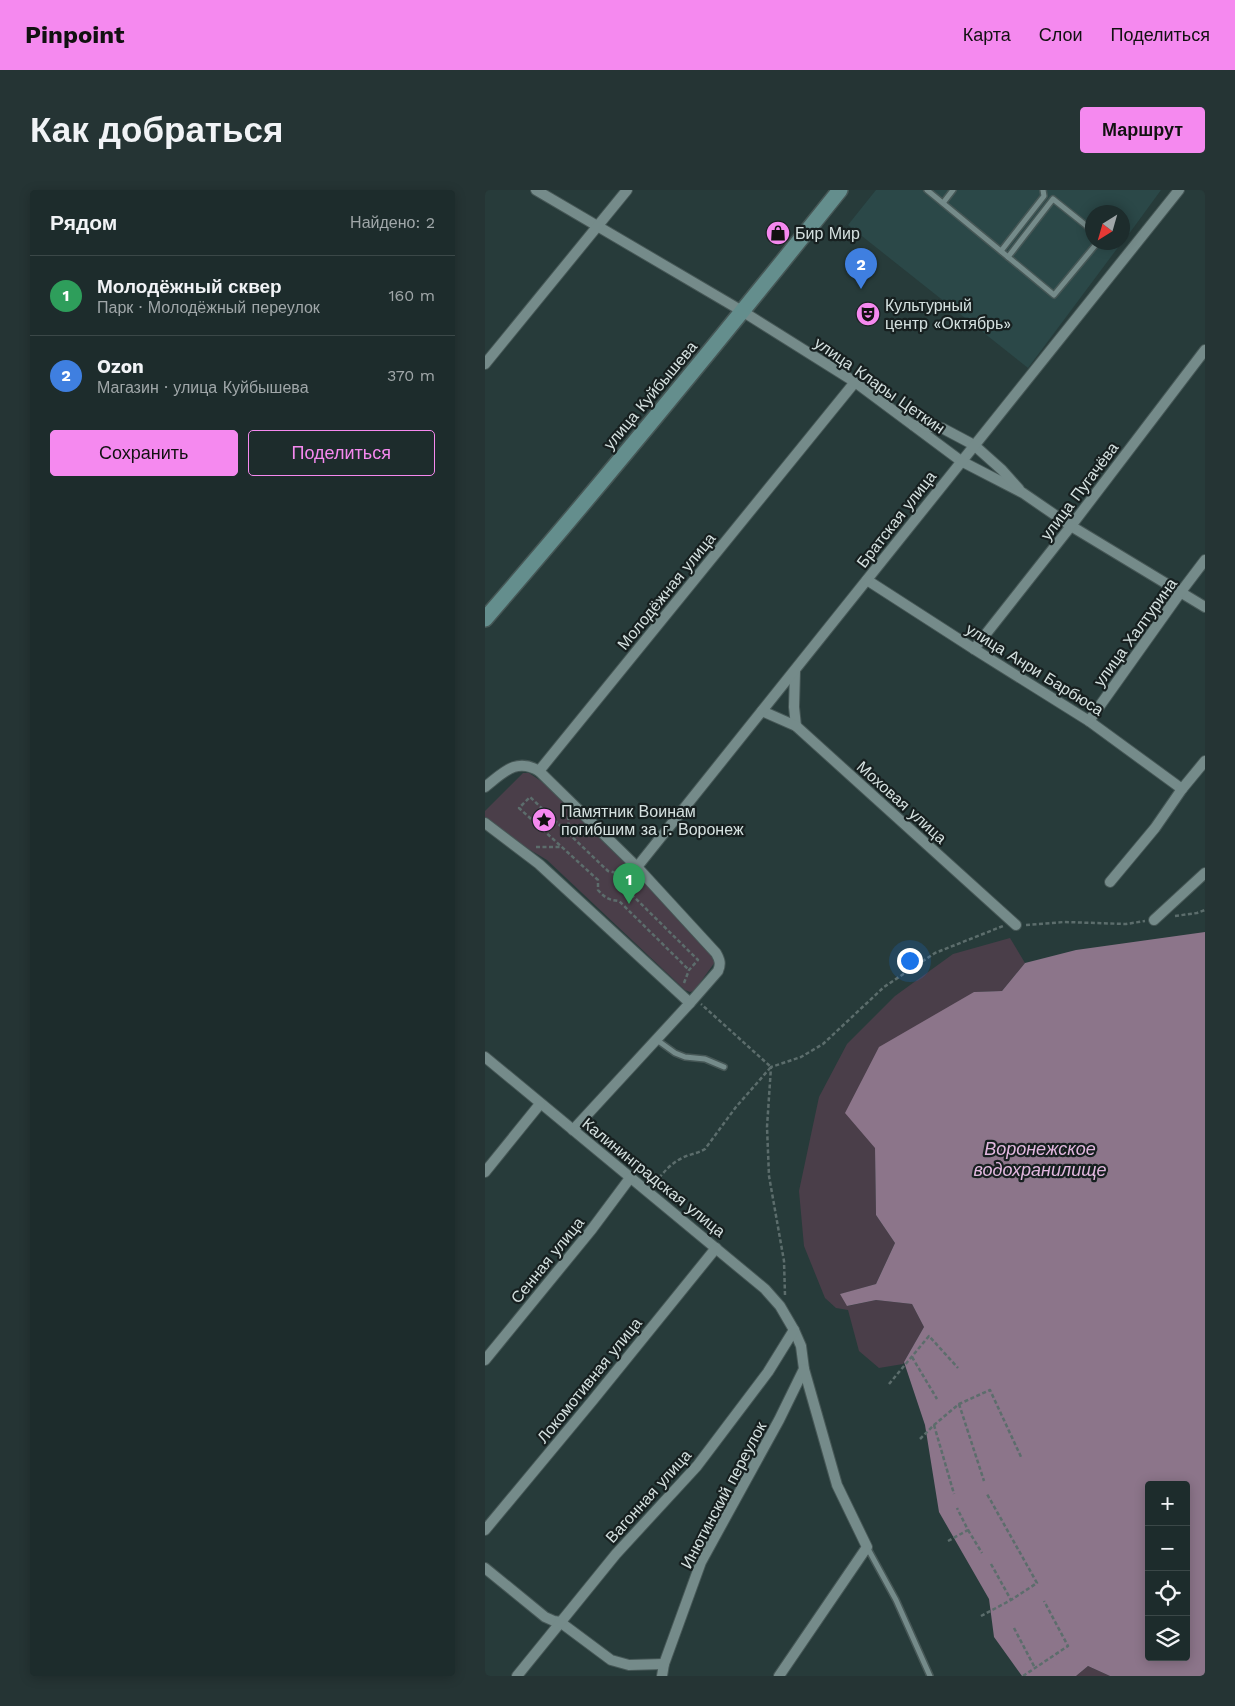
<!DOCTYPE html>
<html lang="ru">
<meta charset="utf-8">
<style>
:root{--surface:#1d2c2c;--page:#253434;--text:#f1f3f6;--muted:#a0a7a9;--line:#3b4848;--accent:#f589ef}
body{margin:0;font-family:"Work Sans",sans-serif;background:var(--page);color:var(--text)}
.controls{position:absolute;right:15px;bottom:15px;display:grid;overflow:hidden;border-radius:5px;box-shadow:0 2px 12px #0003}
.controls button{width:45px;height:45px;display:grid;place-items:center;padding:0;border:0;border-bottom:1px solid var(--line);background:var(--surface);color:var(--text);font:25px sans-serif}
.compass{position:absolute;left:600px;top:15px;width:45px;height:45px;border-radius:50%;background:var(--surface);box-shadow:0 2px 12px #0003;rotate:217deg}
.you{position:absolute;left:424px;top:770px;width:18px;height:18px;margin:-12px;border:4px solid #fff;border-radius:50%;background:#1a73e8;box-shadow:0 0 0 8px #1a73e833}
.badge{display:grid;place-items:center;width:32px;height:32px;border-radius:50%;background:var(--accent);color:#fff;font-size:16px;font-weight:700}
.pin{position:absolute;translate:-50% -41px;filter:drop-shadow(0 1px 2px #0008)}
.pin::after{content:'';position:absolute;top:26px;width:18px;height:15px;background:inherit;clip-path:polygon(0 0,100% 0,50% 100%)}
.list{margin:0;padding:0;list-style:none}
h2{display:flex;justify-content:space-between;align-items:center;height:65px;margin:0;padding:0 20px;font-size:21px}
h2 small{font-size:16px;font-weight:400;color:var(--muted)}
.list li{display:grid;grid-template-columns:32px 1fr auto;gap:15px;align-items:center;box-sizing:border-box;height:80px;padding:0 20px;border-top:1px solid var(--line)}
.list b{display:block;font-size:19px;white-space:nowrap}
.list p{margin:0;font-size:16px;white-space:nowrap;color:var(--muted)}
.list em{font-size:16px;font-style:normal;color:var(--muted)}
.actions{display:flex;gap:10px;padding:15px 20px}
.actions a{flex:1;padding:11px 0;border:1px solid var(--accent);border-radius:5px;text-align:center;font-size:18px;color:var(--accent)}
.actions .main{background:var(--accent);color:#111}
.icon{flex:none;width:28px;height:28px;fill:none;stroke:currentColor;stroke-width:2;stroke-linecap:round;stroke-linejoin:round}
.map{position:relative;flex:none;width:720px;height:1486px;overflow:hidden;border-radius:5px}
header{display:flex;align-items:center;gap:30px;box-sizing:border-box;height:70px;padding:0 25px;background:var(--accent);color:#111}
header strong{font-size:24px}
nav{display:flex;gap:28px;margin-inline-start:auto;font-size:18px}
.intro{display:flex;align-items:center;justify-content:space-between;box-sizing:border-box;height:120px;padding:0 30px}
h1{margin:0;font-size:35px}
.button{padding:12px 22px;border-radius:5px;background:var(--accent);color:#111;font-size:18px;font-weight:700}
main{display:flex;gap:30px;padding:0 30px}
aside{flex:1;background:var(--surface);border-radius:5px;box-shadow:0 2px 12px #0003}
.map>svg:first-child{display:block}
.built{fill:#2b4848}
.green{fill:#4a3e49}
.water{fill:#8c758a;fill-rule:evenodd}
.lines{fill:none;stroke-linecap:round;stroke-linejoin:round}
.service-casing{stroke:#465756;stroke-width:8}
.minor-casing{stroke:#465756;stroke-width:12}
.secondary-casing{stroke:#465756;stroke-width:18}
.path{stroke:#5c6d6c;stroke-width:2.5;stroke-dasharray:4 2.5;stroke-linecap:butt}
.service{stroke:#758b8a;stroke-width:5}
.minor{stroke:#758b8a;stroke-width:10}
.secondary{stroke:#648e8d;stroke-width:15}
.labels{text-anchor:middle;stroke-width:4.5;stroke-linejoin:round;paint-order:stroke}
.poi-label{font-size:16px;fill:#d5e1e0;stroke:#172020;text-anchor:start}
.street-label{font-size:16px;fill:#d5e1e0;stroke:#172020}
.water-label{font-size:18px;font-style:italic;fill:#e2b8df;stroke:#172020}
</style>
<header>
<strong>Pinpoint</strong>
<nav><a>Карта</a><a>Слои</a><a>Поделиться</a></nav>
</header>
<div class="intro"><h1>Как добраться</h1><a class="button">Маршрут</a></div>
<main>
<aside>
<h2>Рядом<small>Найдено: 2</small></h2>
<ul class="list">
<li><span class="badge" style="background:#2e9e5b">1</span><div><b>Молодёжный сквер</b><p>Парк · Молодёжный переулок</p></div><em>160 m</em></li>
<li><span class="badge" style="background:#3f7fe0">2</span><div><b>Ozon</b><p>Магазин · улица Куйбышева</p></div><em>370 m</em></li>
</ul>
<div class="actions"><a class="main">Сохранить</a><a>Поделиться</a></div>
</aside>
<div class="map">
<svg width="720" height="1486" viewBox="0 0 720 1486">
<rect width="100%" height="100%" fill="#273b3a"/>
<polygon class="built" points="391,0 676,0 638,52 638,22 608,22 608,52 637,52 543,178 363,35"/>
<g class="green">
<polygon points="38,583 44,583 72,602 137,666 150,683 210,745 230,768 230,772 209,801 205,802 200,800 62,670 37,655 0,629 0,621"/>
<polygon points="525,748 540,773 517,801 489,802 390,958 391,1025 410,1053 391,1094 356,1104 363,1116 391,1110 427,1114 439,1137 418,1174 394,1178 374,1161 363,1120 351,1118 340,1108 319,1056 314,1001 334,907 362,854 410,806 468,764"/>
<polygon points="603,1476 625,1486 591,1486"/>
</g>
<path class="water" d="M720,742V1486H625L603,1476L591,1486H537L509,1447L504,1409L454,1322L440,1235L419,1172L439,1137L427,1114L391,1110L362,1116L355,1104L391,1094L410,1053L391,1025L390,958L360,923L394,857L489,802L517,801L540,773L591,760ZM664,1295H701V1467H664Z"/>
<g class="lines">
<g class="service-casing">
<g id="service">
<polyline points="442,0 569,105 613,52"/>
<polyline points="458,13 468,0"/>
<polyline points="516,61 559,6 558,0"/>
<polyline points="523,67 568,9 608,41"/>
<polyline points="172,850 190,863 200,867 220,869 239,877"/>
<polyline points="382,1357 411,1410 445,1486"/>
</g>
</g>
<g class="minor-casing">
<g id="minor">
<polyline points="51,0 257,121 370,192 476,271 538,303 586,336 720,417"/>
<polyline points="0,174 142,0"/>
<polyline points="428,235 457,238 489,255 517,280 534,299"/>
<polyline points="382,390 489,459 604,531 697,599"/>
<polyline points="489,459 586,336 720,160"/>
<polyline points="310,481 309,517 311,536"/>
<polyline points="277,521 311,536 531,735"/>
<polyline points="604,531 695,403 720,370"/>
<polyline points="54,581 370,192"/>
<path d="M0,597C18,583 31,567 54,581L152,677L231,763C235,770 236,774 233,781L205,813L54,674L0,633"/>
<path d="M152,677C333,452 513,225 694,0"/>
<polyline points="625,692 670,638 697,599 720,571"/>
<polyline points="669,730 720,683"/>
<polyline points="0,867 280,1099 295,1116 309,1140 316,1156 319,1179 294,1230 216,1372 179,1474 177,1486"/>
<polyline points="88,940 205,813"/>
<polyline points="0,982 55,914"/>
<polyline points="0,1170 107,1039 145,988"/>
<polyline points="0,1340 108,1210 231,1058"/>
<polyline points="0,1378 60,1427 69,1431 75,1432 126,1470 144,1475 179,1474"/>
<polyline points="32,1486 131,1364 212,1276 283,1182 309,1140"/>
<polyline points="294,1486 382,1357 352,1295 319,1179"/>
</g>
</g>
<g class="secondary-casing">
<path id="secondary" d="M0,429C121,289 239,145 355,0"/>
</g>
<g class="path">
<polyline points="83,626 84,643"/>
<polyline points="51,657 77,657"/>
<polyline points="690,726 712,723 720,720"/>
<polyline points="541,735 579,732 641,734 660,731"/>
<path d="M199,793L204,780L213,770L143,701C141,686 137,684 123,681L45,607L34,618L113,690V700C120,708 124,710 134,711L204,780"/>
<path d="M170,993C178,983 185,974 197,968C204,964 212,964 220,959L251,917L286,877L216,814"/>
<polyline points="300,1105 299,1071 284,986 282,937 286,877 316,867 338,854 399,797 450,763 518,736"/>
<polyline points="427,1167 452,1209"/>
<polyline points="404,1194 444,1146 473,1178"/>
<polyline points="474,1214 499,1291"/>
<polyline points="449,1235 469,1304"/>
<polyline points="435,1249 449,1235 474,1214 505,1200 537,1269"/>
<polyline points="483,1340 497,1363"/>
<polyline points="463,1351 483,1340 472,1318"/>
<polyline points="506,1374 526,1410"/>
<polyline points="496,1426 526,1410 552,1393 502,1304"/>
<polyline points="529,1438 550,1478"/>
<polyline points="538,1486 583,1456 559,1411"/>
</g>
<use href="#service" class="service"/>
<use href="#minor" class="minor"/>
<use href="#secondary" class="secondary"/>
</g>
<defs>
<g id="shop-disc" transform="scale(1.25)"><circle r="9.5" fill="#f589ef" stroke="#172020"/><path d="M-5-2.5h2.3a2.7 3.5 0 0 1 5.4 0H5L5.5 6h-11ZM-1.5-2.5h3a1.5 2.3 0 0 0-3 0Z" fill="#111"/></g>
<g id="theatre-disc" transform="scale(1.25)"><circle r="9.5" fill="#f589ef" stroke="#172020"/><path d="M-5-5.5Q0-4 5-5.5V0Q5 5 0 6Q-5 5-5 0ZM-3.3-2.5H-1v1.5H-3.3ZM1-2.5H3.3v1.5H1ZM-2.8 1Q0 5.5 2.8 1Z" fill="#111"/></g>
<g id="sight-disc" transform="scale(1.25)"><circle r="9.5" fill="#f589ef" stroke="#172020"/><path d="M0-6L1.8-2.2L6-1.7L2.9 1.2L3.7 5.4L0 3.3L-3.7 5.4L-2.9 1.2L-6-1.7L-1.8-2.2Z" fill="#111"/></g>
</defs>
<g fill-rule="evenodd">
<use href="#shop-disc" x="293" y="43"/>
<use href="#theatre-disc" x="383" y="124"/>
<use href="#sight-disc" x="59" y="630"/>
</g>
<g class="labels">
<g class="poi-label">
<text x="310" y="49">Бир Мир</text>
<text x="400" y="121">Культурный<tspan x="400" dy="18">центр «Октябрь»</tspan></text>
<text x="76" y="627">Памятник Воинам<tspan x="76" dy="18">погибшим за г. Воронеж</tspan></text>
</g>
<g class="street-label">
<text transform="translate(395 195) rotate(35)" y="6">улица Клары Цеткин</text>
<text transform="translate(165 205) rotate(-50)" y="6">улица Куйбышева</text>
<text transform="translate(594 301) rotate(-53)" y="6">улица Пугачёва</text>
<text transform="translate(411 329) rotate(-52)" y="6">Братская улица</text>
<text transform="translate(181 401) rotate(-51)" y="6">Молодёжная улица</text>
<text transform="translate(650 442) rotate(-54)" y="6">улица Халтурина</text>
<text transform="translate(550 479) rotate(32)" y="6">улица Анри Барбюса</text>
<text transform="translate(417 612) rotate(42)" y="6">Моховая улица</text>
<text transform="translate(169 987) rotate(39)" y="6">Калининградская улица</text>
<text transform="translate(62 1070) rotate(-51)" y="6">Сенная улица</text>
<text transform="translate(104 1190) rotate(-51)" y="6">Локомотивная улица</text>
<text transform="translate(238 1305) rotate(-62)" y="6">Инютинский переулок</text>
<text transform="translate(163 1306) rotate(-48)" y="6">Вагонная улица</text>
</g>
<g class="water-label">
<text x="555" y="965">Воронежское<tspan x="555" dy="21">водохранилище</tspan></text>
</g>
</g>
</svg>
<div class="controls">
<button>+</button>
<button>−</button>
<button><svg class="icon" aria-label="locate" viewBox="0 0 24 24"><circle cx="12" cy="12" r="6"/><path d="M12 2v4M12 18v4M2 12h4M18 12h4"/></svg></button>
<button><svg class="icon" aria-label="layers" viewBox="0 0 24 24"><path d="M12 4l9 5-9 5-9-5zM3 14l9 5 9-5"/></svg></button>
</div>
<svg class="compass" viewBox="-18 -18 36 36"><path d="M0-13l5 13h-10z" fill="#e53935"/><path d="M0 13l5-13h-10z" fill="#a0a7a9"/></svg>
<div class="you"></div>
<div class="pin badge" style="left:144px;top:714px;background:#2e9e5b">1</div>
<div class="pin badge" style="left:376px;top:99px;background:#3f7fe0">2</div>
</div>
</main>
